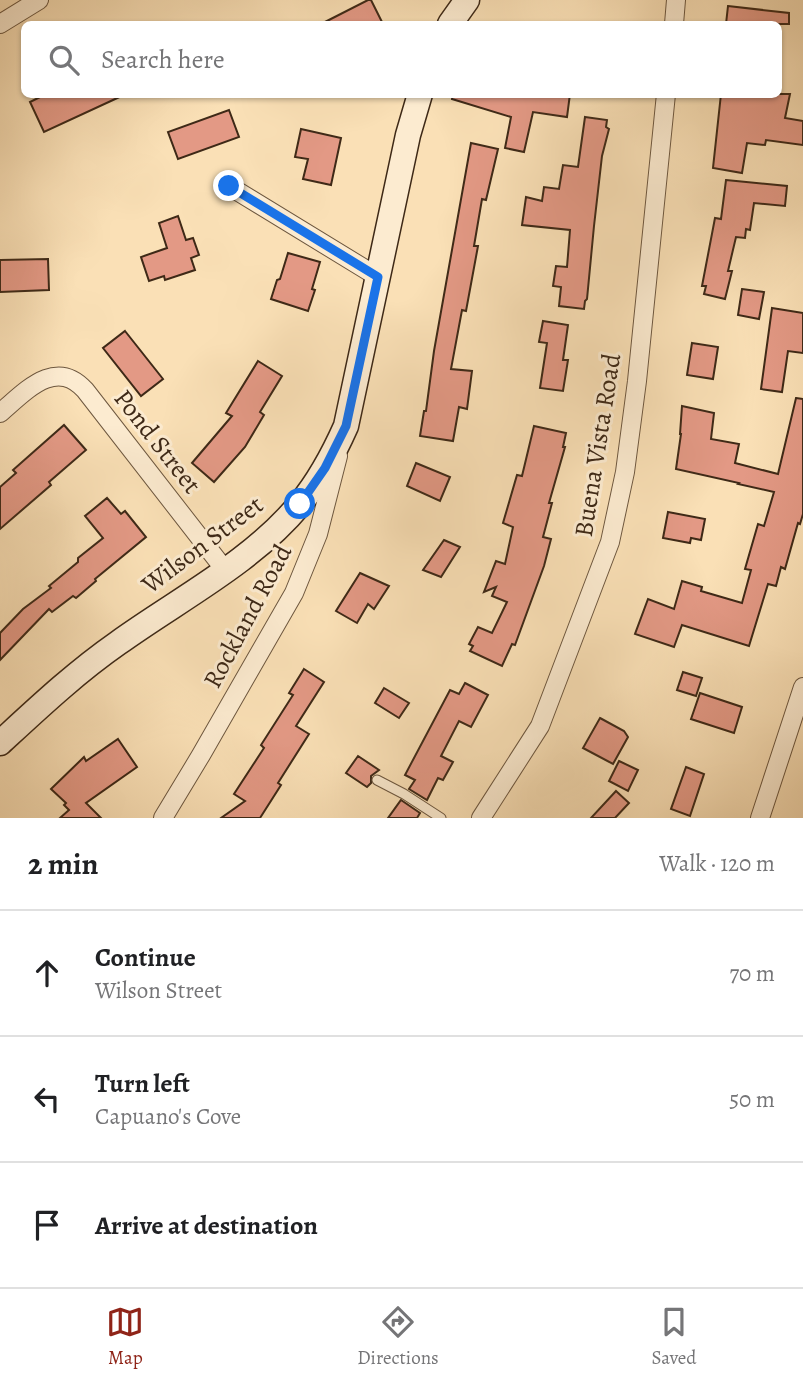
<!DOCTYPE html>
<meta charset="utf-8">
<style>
:root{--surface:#fff;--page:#f6f6f6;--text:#202124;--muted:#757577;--line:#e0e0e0;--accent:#8f2418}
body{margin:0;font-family:Alegreya,serif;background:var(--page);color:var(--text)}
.stop{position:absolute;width:21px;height:21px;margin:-16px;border:5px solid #1a73e8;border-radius:50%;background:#fff}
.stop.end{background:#1a73e8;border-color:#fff;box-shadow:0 2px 7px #0008}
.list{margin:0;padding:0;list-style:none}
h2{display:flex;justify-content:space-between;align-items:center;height:91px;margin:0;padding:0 28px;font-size:30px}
h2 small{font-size:23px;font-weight:400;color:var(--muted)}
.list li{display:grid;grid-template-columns:46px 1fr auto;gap:21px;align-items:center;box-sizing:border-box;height:126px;padding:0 28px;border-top:2px solid var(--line)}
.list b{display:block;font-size:26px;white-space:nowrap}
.list p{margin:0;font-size:23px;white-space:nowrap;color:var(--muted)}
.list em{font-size:23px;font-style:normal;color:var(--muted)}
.icon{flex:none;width:38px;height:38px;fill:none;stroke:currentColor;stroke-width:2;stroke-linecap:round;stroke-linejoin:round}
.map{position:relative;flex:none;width:803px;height:818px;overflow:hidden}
.search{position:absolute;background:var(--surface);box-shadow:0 2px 5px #0004;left:21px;right:21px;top:21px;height:77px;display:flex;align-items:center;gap:18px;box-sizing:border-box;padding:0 24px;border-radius:10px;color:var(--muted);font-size:26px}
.sheet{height:469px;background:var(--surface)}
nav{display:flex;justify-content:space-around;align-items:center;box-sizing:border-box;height:98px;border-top:2px solid var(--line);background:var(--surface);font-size:19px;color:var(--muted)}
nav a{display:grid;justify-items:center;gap:4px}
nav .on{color:var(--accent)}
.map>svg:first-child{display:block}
.building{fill:#e39985;stroke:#3e2917;stroke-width:2}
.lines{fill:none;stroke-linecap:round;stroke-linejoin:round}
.service-casing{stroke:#6d573f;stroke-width:11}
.minor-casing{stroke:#6d573f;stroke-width:20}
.secondary-casing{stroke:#3e2917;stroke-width:27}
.service{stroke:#fcebd0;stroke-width:9}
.minor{stroke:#fcebd0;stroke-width:18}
.secondary{stroke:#fcebd0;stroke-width:24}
.route{stroke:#1a73e8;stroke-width:9}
.labels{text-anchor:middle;stroke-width:6;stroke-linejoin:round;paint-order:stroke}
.street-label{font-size:26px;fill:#3e2917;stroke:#fcebd0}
</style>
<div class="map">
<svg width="803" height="818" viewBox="0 0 803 818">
<rect width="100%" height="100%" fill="#fae0b6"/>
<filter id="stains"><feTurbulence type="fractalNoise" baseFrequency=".00286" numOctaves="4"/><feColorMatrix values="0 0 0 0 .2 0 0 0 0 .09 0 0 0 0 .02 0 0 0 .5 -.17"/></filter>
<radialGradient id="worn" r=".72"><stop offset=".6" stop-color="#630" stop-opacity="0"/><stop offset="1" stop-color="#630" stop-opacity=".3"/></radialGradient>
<g class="building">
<polygon points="368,0 371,0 383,24 321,24"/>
<polygon points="728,6 789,13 789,24 726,24"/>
<polygon points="46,94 126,94 44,132 30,102"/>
<polygon points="453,94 570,94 567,117 533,112 524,152 505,148 511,117 452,99"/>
<polygon points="721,94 790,94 785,118 803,121 803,145 766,140 765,145 747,143 742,173 713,168"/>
<polygon points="229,110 239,137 178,159 168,132"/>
<polygon points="585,117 607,120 606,127 609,129 602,156 594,226 587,299 585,301 584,309 559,306 561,287 553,286 556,266 567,267 570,230 522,225 526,197 542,201 544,187 559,189 563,165 578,167"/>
<polygon points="301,129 341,138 331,185 303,179 308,159 295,157"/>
<polygon points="471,143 498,149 486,200 482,199 474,246 478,246 466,311 462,310 451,369 472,371 467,409 459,407 453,441 420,436 424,411 426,411 434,351"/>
<polygon points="726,180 787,186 785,206 754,203 750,230 746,229 745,238 736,237 728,271 732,271 725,299 704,294 706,286 702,286 715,218 721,219"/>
<polygon points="178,216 186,240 193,238 199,255 191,258 195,270 165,280 164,276 149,281 141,257 167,248 159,223"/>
<polygon points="288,253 320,262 312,289 315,290 308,311 271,299 277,280 280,279"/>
<polygon points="48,259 49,290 0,292 0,260"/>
<polygon points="742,289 764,292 759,319 738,315"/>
<polygon points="772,308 803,313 803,353 788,351 782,392 761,389"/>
<polygon points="543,321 568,325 563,360 568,360 563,391 540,388 547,343 539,342"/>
<polygon points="125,331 163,379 141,396 103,348"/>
<polygon points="692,343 718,347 713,379 687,375"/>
<polygon points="258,361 282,376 260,412 264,415 245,447 214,482 192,463 232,416 226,413"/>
<polygon points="796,398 803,399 803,514 800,524 798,523 785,569 781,567 776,586 768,584 749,646 682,625 674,647 635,634 648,599 674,609 682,581 702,587 701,591 742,603 751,570 745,569 758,524 764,526 774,492 738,484 739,483 676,469 681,434 680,434 682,406 714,413 711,439 739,444 735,463 778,474"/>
<polygon points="64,425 86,450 49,482 51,485 0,529 0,487 16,473 13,470"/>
<polygon points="534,426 566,433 563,447 565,447 549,503 552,503 543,537 551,539 544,566 515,645 512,644 502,666 470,651 473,646 469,644 478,627 492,633 507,602 492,596 496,587 484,592 496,561 505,564 513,527 503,523 517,475 522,476"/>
<polygon points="416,463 450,477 440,501 407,486"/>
<polygon points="107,498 121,514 125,511 146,537 95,579 96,581 76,598 73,596 52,612 49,609 0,660 0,633 23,609 51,588 49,586 78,562 78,558 103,538 85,516"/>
<polygon points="668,512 705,519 701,540 691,538 690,543 663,538"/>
<polygon points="444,540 460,547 441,577 423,570"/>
<polygon points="360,573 389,586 374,609 368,604 357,623 336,611"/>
<polygon points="304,669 324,682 296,726 309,734 278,783 281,785 260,818 221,818 245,801 234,794 264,748 261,745 293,695 289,693"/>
<polygon points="683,672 702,678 696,696 677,690"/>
<polygon points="465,683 488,695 471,727 459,721 441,756 453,762 443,780 438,778 427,800 409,789 415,780 405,775 450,690 459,694"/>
<polygon points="384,688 409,703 399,718 375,703"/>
<polygon points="700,693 742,707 734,733 691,719"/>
<polygon points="600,718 624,731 628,737 613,764 583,748"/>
<polygon points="118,739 137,767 86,803 101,818 60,818 69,810 64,805 66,803 51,789 84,757 86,761"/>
<polygon points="358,756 379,770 371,776 371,783 367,787 346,773"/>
<polygon points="619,761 638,770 628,791 609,781"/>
<polygon points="686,767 704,774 690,816 671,809"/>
<polygon points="616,791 629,803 615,818 591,818"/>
<polygon points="401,800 420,813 417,818 388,818"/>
</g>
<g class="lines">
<g class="service-casing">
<polyline id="service" points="377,780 404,794 441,818"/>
</g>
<g class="minor-casing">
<g id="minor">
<polyline points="0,24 39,0"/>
<polyline points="674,24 676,0"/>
<polyline points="229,186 378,277"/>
<path d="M0,413C25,392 55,357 85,390L225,570"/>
<polyline points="163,818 201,755 294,593 318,534 338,456"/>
<polyline points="481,818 540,726 610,542 625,472 637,381 666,94"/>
<polyline points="760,818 803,687"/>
</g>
</g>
<g class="secondary-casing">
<g id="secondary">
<polyline points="450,24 467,0"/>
<path d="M0,743C38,708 75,673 118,643C179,599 251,563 300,504C319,481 334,453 346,426L408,135L420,94"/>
</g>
</g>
<use href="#service" class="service"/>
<use href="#minor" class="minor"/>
<use href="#secondary" class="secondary"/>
</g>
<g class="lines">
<polyline class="route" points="229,186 378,277 346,426 325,468 300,504"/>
</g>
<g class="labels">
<g class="street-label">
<text transform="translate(158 441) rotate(52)" y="9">Pond Street</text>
<text transform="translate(597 445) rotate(-81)" y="9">Buena Vista Road</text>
<text transform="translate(202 544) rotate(-37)" y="9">Wilson Street</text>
<text transform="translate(247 616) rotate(-62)" y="9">Rockland Road</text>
</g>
</g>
<rect width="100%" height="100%" filter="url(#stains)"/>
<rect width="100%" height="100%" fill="url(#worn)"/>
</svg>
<div class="stop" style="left:300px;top:504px"></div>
<div class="stop end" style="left:229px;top:186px"></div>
<div class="search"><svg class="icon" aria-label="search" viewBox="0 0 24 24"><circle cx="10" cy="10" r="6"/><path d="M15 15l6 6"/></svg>Search here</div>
</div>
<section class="sheet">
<h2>2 min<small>Walk · 120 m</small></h2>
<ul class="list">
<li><svg class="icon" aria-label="ahead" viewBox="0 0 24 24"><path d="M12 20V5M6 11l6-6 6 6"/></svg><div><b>Continue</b><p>Wilson Street</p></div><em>70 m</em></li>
<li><svg class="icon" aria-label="left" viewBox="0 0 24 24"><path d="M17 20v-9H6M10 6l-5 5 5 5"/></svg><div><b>Turn left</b><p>Capuano's Cove</p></div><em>50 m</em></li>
<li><svg class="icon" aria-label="arrive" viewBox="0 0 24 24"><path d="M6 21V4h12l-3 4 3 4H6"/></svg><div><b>Arrive at destination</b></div></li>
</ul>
</section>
<nav>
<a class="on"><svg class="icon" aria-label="map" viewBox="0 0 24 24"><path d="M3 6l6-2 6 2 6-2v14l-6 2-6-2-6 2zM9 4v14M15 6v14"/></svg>Map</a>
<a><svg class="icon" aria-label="directions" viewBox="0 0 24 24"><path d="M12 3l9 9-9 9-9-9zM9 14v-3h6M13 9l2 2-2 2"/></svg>Directions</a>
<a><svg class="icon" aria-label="saved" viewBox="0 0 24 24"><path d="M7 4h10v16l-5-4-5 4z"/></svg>Saved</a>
</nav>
